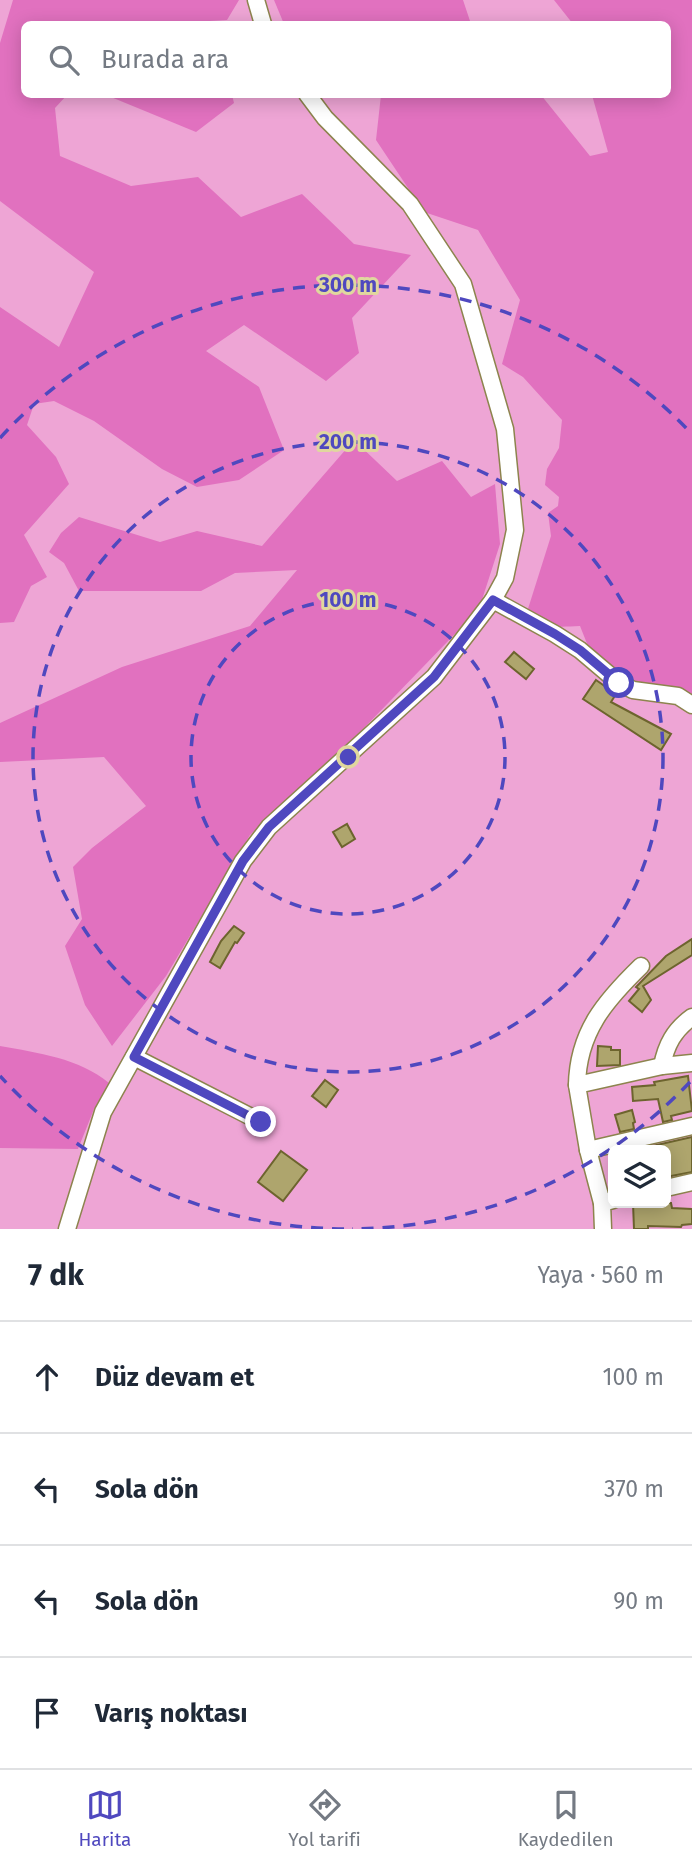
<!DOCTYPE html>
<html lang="tr">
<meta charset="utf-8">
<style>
:root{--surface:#fff;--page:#f2f2f3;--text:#1f2937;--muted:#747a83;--line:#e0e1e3;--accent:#4f48bf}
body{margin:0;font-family:"Fira Sans",sans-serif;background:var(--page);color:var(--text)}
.controls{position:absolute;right:21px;bottom:21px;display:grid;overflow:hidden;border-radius:10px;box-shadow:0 4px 18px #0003}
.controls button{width:63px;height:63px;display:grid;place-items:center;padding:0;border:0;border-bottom:2px solid var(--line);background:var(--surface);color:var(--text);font:35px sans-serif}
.stop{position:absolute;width:21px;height:21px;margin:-16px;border:5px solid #4f48bf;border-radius:50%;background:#fff}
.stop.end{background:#4f48bf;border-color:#fff;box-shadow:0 2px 7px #0008}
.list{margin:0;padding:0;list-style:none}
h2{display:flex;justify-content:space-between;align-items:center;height:91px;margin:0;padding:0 28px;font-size:30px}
h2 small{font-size:23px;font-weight:400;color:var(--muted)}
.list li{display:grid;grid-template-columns:46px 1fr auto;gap:21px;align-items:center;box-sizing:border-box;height:112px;padding:0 28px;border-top:2px solid var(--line)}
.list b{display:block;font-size:26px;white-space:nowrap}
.list em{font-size:23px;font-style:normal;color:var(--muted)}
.icon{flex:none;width:38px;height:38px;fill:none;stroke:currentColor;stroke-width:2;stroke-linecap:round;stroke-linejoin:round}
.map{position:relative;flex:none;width:692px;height:1229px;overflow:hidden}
.search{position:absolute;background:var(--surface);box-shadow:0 4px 18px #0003;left:21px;right:21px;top:21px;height:77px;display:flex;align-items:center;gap:18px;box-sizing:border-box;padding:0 24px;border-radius:10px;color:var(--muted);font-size:26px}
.sheet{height:539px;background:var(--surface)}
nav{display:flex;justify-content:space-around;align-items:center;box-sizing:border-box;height:98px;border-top:2px solid var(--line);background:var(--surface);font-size:19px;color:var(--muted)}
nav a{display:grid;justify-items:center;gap:4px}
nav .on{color:var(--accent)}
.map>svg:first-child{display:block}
.green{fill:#eea5d5;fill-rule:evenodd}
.forest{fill:#e171bf}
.building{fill:#aea56d;stroke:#6d642e;stroke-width:2}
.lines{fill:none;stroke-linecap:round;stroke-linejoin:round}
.minor-casing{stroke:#8d844e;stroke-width:19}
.minor{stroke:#fff;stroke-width:16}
.route{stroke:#4f48bf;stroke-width:9}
.ring{fill:none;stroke:#4f48bf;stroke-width:3.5;stroke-dasharray:12 9}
.centre{fill:#4f48bf;stroke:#e0d79e;stroke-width:3.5}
.ring-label{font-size:21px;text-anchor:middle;font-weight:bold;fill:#4f48bf;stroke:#e0d79e;stroke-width:6;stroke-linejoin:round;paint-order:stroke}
</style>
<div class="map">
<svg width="692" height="1229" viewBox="0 0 692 1229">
<rect width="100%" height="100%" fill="#e0d79e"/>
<path class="green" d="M0,0H692V1229H0ZM24,24H668V94H24ZM613,1150H666V1203H613Z"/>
<g class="forest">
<polygon points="13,0 239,0 227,20 192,22 191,24 24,24 24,94 67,95 55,108 60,156 131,186 198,177 241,217 302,194 354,244 411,255 352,318 359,353 326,381 244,325 206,351 259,387 284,450 239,480 197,487 162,469 94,421 54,401 34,404 27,425 56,457 69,484 24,535 47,577 31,586 14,622 0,623 0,307 59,347 94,272 0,201 0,43"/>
<polygon points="274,0 463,0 471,24 284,24"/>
<path d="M554,0H692V700L627,678L590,651L580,626C555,627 546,629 527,612L551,536L548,513L558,506L559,497L545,485L547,469L559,448L562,420L523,377L502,364L520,300L478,230L424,212L376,140L381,95H541L590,156L608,152L592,95L668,94V24H573Z"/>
<polygon points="106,95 232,95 234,103 196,132"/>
<polygon points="354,440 397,481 442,461 471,497 495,484 500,544 479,609 364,728 250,835 166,976 112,1046 85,1005 65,946 82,919 73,867 92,848 146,806 104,757 0,762 0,723 122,667 250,626 297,570 235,573 201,591 79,591 64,563 49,552 61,533 79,517 160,542 197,531 262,546"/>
<path d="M0,1046C38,1053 79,1058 109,1083L94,1109L78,1149L0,1148Z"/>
</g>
<g class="building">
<polygon points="514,652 534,669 526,679 505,662"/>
<polygon points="596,680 616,694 611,702 671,734 661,750 583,699"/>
<polygon points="347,824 355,839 342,847 333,832"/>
<polygon points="234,926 244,933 237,943 235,942 220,968 210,962 221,941"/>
<polygon points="692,939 692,955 643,986 651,1000 642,1012 629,1001 639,989 636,987 666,956"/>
<polygon points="598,1046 611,1047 611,1050 620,1050 620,1065 597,1066"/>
<polygon points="688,1076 692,1111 671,1116 672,1120 663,1122 658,1099 633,1101 632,1087 655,1085 654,1082"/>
<polygon points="325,1080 338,1090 326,1107 312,1096"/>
<polygon points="632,1110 635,1122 633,1123 634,1129 620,1132 615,1115"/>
<polygon points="692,1137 692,1172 666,1177 666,1150 649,1150 648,1147"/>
<polygon points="281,1151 307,1170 283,1201 258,1182"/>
<polygon points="633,1203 671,1203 672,1208 692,1209 692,1224 682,1225 681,1227 648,1226 648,1229 634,1229"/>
</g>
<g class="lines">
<g class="minor-casing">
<g id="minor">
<polyline points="256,0 263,24"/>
<polyline points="493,600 555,634 580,650 619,683 633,690 678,696 692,705"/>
<polyline points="134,1057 261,1122"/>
<path d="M662,1066C666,1045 674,1030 692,1017"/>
<path d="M577,1085C578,1032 605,1001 641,966"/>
<polyline points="588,1150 692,1126"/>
<polyline points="666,1188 692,1182"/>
<polyline points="602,1203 588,1150 577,1085 662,1066 692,1063"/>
<polyline points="67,1229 103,1112 243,861 269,827 434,677 493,600 505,578 515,530 505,429 463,284 410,204 325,118 307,94"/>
<polyline points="603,1229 602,1203 613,1200"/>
</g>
</g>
<use href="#minor" class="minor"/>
</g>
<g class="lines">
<polyline class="route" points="261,1122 134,1057 243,861 269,827 434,677 493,600 555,634 580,650 619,683"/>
</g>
<g class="ring">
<circle cx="348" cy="757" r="157"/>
<circle cx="348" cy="757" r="315"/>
<path d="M690 1082A472 472 0 0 1 352 1229M344 1229A472 472 0 0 1 0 1076M0 438A472 472 0 0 1 690 432"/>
</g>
<circle cx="348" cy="757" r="10" class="centre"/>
<g class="ring-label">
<text x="348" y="292">300 m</text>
<text x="348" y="449">200 m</text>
<text x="348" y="607">100 m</text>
</g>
</svg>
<div class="controls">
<button><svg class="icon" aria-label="layers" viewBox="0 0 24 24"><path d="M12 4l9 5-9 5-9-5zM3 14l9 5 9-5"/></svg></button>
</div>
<div class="stop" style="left:619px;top:683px"></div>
<div class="stop end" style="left:261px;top:1122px"></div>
<div class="search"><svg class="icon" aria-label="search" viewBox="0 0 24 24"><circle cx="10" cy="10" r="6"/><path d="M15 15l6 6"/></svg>Burada ara</div>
</div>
<section class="sheet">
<h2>7 dk<small>Yaya · 560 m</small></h2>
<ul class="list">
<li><svg class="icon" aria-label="ahead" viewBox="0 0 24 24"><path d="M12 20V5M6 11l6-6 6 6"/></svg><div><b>Düz devam et</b></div><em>100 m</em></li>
<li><svg class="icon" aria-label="left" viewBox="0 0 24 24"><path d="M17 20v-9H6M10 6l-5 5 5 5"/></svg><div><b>Sola dön</b></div><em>370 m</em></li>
<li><svg class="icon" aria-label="left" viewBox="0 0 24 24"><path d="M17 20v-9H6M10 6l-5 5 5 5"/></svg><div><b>Sola dön</b></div><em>90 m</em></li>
<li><svg class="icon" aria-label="arrive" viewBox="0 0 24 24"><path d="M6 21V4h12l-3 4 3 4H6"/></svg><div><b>Varış noktası</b></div></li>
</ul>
</section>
<nav>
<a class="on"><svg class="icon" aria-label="map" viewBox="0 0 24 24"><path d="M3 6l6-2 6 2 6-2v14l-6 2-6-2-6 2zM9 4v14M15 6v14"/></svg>Harita</a>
<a><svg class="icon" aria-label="directions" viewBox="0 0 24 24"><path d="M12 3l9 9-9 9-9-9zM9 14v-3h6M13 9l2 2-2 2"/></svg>Yol tarifi</a>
<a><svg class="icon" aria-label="saved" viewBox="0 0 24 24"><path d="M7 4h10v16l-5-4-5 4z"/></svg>Kaydedilen</a>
</nav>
